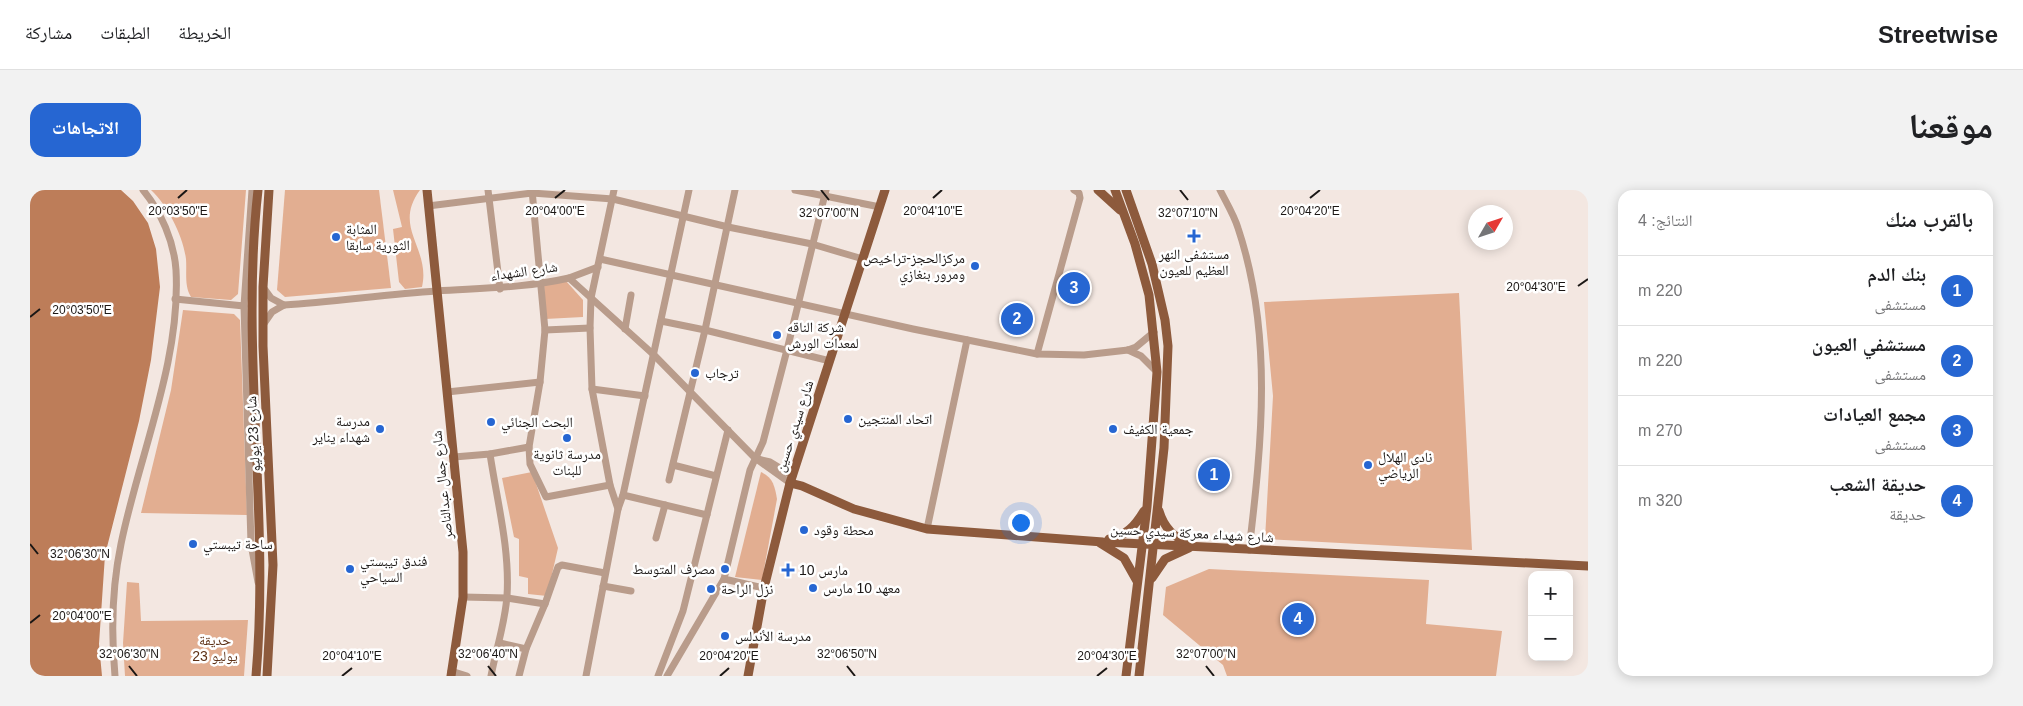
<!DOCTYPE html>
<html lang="ar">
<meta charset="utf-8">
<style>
:root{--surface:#fff;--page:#f2f2f2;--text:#202124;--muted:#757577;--line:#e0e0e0;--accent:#2666d2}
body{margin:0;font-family:Helvetica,"Noto Naskh Arabic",sans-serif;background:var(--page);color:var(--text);direction:rtl}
.controls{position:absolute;right:15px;bottom:15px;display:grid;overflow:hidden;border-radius:10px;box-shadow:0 2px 12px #0003}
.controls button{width:45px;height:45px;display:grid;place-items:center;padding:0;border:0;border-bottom:1px solid var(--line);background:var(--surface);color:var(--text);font:25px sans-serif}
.compass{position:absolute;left:1438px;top:15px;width:45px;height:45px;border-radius:50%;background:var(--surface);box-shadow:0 2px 12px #0003;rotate:51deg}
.you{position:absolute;left:990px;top:332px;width:18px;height:18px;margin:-12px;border:4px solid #fff;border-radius:50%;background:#1a73e8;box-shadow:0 0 0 8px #1a73e833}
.badge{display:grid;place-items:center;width:32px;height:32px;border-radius:50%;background:var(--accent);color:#fff;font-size:16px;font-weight:700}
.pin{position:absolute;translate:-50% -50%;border:2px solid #fff;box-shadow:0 1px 5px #0006}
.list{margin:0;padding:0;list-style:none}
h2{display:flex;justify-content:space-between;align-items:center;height:65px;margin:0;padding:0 20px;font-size:21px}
h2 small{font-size:16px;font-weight:400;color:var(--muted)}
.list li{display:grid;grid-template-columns:32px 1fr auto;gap:15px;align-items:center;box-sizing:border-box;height:70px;padding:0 20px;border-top:1px solid var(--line)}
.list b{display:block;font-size:19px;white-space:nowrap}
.list p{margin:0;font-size:16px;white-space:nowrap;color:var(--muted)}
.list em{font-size:16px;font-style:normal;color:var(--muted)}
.map{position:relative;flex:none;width:1558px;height:486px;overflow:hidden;direction:ltr;border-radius:15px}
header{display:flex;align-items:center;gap:30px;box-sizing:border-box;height:70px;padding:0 25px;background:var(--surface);border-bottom:1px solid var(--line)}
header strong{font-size:24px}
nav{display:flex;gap:28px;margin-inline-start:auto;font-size:18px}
.intro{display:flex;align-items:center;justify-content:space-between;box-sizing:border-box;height:120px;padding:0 30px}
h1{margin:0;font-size:35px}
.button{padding:12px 22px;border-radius:15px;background:var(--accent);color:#fff;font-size:18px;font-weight:700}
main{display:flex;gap:30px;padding:0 30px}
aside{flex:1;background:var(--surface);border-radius:15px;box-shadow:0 2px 12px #0003}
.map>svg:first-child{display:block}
.green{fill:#e2ae91}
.water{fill:#bd7d59}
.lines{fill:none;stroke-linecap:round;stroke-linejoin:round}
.minor{stroke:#b99c8b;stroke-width:7}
.major{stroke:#8d5a3c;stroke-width:9}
.ticks{fill:none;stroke:#1b1715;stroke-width:2}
.poi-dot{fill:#2666d2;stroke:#fff;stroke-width:2}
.labels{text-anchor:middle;stroke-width:5;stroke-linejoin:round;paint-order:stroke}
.poi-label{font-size:14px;fill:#1b1715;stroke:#fff;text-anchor:start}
.street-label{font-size:14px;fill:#1b1715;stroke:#fff}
.park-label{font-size:14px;fill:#5d3116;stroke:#fff}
.ticks-label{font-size:12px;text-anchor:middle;fill:#1b1715;stroke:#fff;stroke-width:5;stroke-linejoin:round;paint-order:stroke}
</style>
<header>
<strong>Streetwise</strong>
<nav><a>الخريطة</a><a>الطبقات</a><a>مشاركة</a></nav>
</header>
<div class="intro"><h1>موقعنا</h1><a class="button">الاتجاهات</a></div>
<main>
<aside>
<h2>بالقرب منك<small>النتائج: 4</small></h2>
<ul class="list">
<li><span class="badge">1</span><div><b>بنك الدم</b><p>مستشفى</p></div><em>220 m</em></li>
<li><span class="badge">2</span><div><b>مستشفي العيون</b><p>مستشفى</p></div><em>220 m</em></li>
<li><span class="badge">3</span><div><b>مجمع العيادات</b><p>مستشفى</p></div><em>270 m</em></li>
<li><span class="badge">4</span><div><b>حديقة الشعب</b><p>حديقة</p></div><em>320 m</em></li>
</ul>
</aside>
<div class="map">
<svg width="1558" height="486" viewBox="0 0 1558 486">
<rect width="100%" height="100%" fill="#f3e7e1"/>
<g class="green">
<path d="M121,0H216L208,104L201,110L161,107C154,96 157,82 156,69C153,46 138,16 121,0Z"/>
<polygon points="255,0 349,0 361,98 255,107 247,100"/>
<path d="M363,0H390C362,38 401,58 392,97L375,99L369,92L363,39L372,37Z"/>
<polygon points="536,91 553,110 553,127 515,129 514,92"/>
<polygon points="1429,103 1442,360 1235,349 1243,206 1234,112"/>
<polygon points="153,120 204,124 210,130 217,325 111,323 141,200"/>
<polygon points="502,282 528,358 517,406 498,404 498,388 489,386 489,349 484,347 472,288"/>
<path d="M731,282C743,287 745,297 747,309L732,390L705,387Z"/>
<polygon points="1179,379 1399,390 1396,434 1472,441 1466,486 1197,486 1193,475 1133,425 1136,397"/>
<polygon points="97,392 109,393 111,431 218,430 214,486 95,486 93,453"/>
</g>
<polygon class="water" points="0,0 91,0 103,11 118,33 126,59 130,97 121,170 109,231 75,365 69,454 72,486 0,486"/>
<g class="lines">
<g class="minor">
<polyline points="458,0 470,99"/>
<polyline points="502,0 515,140 510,192 499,257 500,274 516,307 580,295"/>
<polyline points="765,0 850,17"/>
<path d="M1190,0C1196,12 1204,25 1208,38C1243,143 1232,252 1219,360"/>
<polyline points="398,16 502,3 583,9 698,37 782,54 833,69"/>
<polyline points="570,69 883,139 1007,164 1054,165 1098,160 1106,157 1124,142"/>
<polyline points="539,88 568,77"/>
<polyline points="233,97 241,108 254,115"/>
<polyline points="145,109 214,116 222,0"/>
<polyline points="214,116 221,354 228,392"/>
<polyline points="631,131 675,140 800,171"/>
<path d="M233,135L242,122L254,115C305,112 356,104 407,101C452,98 495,98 539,88L624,165L725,268L760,293"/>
<polyline points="595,139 601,105"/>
<polyline points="515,140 560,138"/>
<polyline points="1098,160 1111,166 1127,182"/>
<polyline points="1007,164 1050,8 1049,3 1044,0"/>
<polyline points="562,199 615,206"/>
<polyline points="417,202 510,192"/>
<path d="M460,264C467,311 480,359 477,406C475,434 466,459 461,486"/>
<polyline points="424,267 460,264 499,257"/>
<polyline points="728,269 740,272 763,286"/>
<polyline points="643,275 686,286"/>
<polyline points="639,290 675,140 705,0"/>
<polyline points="593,305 677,325"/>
<polyline points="588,319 593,305 659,0"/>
<polyline points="897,339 937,150"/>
<polyline points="626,348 635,315"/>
<polyline points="573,396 601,401"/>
<polyline points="734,398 694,389 720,280 733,252 757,160 796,0"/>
<polyline points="433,407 477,408 515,414"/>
<polyline points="470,453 496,459"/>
<polyline points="421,481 437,486"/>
<path d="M85,486C81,442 82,397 91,354C109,265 151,172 146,80C144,51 131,22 113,0"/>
<polyline points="489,486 496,459 515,414 528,377 532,375 575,383"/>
<polyline points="556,486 588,319 580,295 562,199 560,138 561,108 584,0"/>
<polyline points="628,486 653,421 698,240"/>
<polyline points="637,486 694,389"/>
</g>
<g class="major">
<polyline points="397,0 433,362 433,407 421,486"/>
<polyline points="1068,0 1090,20"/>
<polyline points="1085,0 1105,54 1119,105 1127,182 1117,317 1096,486"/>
<polyline points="1096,0 1122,74 1135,130 1138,156 1134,258 1109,486"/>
<polyline points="760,293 772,296 824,319 897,339 1073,352 1558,376"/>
<path d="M1129,321C1134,338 1144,347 1159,354"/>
<path d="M1079,349C1096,346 1105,336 1114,321"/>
<polyline points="1070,353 1094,368 1107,391"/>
<polyline points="1122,388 1135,369 1159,358"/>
<path d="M226,486C240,324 210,162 228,0"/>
<polyline points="237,486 243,375 233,156 233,97 239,0"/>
<polyline points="718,486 734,398 760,293 855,0"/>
</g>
</g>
<path class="ticks" d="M791,0L799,10M1150,0L1158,10M148,8L157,0M525,8L535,0M903,8L912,0M1280,8L1290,0M1548,96L1558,89M0,127L10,119M0,354L8,364M0,433L10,425M99,476L107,486M458,476L466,486M817,476L825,486M1176,476L1184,486M312,486L322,478M690,486L699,478M1067,486L1077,478"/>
<g class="poi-dot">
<path d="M1161.5 38.5h5v5h5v5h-5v5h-5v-5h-5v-5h5z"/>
<circle cx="306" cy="47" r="5"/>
<circle cx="945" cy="76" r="5"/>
<circle cx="747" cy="145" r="5"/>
<circle cx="665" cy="183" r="5"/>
<circle cx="818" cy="229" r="5"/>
<circle cx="461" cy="232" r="5"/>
<circle cx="350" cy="239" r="5"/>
<circle cx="1083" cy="239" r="5"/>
<circle cx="537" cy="248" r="5"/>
<circle cx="1338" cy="275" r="5"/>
<circle cx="774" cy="340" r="5"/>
<circle cx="163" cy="354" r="5"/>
<circle cx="320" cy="379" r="5"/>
<circle cx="695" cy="379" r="5"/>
<path d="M755.5 372.5h5v5h5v5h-5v5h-5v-5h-5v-5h5z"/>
<circle cx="783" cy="398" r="5"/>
<circle cx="681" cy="399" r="5"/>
<circle cx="695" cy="446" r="5"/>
</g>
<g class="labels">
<g class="poi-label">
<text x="316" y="44">المثابة<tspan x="316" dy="16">الثورية سابقا</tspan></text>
<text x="1164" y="69" text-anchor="middle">مستشفى النهر<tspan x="1164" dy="16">العظيم للعيون</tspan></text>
<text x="935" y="73" text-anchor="end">مركزالحجز-تراخيص<tspan x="935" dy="16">ومرور بنغازي</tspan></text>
<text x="757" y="142">شركة الناقه<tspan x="757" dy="16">لمعدات الورش</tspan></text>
<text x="675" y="188">ترجاب</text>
<text x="828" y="234">اتحاد المنتجين</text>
<text x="340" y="236" text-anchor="end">مدرسة<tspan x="340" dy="16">شهداء يناير</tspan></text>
<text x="471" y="237">البحث الجنائي</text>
<text x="1093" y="244">جمعية الكفيف</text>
<text x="537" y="269" text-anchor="middle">مدرسة ثانوية<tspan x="537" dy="16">للبنات</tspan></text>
<text x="1348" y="272">نادي الهلال<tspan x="1348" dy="16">الرياضي</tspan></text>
<text x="784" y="345">محطة وقود</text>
<text x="173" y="359">ساحة تيبستي</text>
<text x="330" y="376">فندق تيبستي<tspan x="330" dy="16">السياحي</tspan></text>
<text x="685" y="384" text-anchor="end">مصرف المتوسط</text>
<text x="769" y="385">10 مارس</text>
<text x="793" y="403">معهد 10 مارس</text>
<text x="691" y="404">نزل الراحة</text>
<text x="705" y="451">مدرسة الأندلس</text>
</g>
<g class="street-label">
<text transform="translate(494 81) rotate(-8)" y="5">شارع الشهداء</text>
<text transform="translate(764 236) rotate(-72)" y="5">شارع سيدي حسين</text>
<text transform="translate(223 244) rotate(-93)" y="5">شارع 23 يوليو</text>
<text transform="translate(412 295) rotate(-96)" y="5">شارع جمال عبدالناصر</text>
<text transform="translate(1162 343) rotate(3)" y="5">شارع شهداء معركة سيدي حسين</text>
</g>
<g class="park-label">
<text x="185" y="455">حديقة<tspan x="185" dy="16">23 يوليو</tspan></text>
</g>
</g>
<g class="ticks-label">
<text x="903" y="25">20°04'10"E</text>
<text x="148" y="25">20°03'50"E</text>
<text x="525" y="25">20°04'00"E</text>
<text x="1280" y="25">20°04'20"E</text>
<text x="799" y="27">32°07'00"N</text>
<text x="1158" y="27">32°07'10"N</text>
<text x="1506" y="101">20°04'30"E</text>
<text x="52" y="124">20°03'50"E</text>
<text x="50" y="368">32°06'30"N</text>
<text x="52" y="430">20°04'00"E</text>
<text x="99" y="468">32°06'30"N</text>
<text x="458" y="468">32°06'40"N</text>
<text x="817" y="468">32°06'50"N</text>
<text x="1176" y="468">32°07'00"N</text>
<text x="322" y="470">20°04'10"E</text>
<text x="699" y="470">20°04'20"E</text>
<text x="1077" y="470">20°04'30"E</text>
</g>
</svg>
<div class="controls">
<button>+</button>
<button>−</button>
</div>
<svg class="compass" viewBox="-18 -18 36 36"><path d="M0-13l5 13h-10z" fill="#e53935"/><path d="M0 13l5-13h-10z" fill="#757577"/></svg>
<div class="you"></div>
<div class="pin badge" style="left:1184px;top:285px">1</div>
<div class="pin badge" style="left:987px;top:129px">2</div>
<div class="pin badge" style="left:1044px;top:98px">3</div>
<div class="pin badge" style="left:1268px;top:429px">4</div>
</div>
</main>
